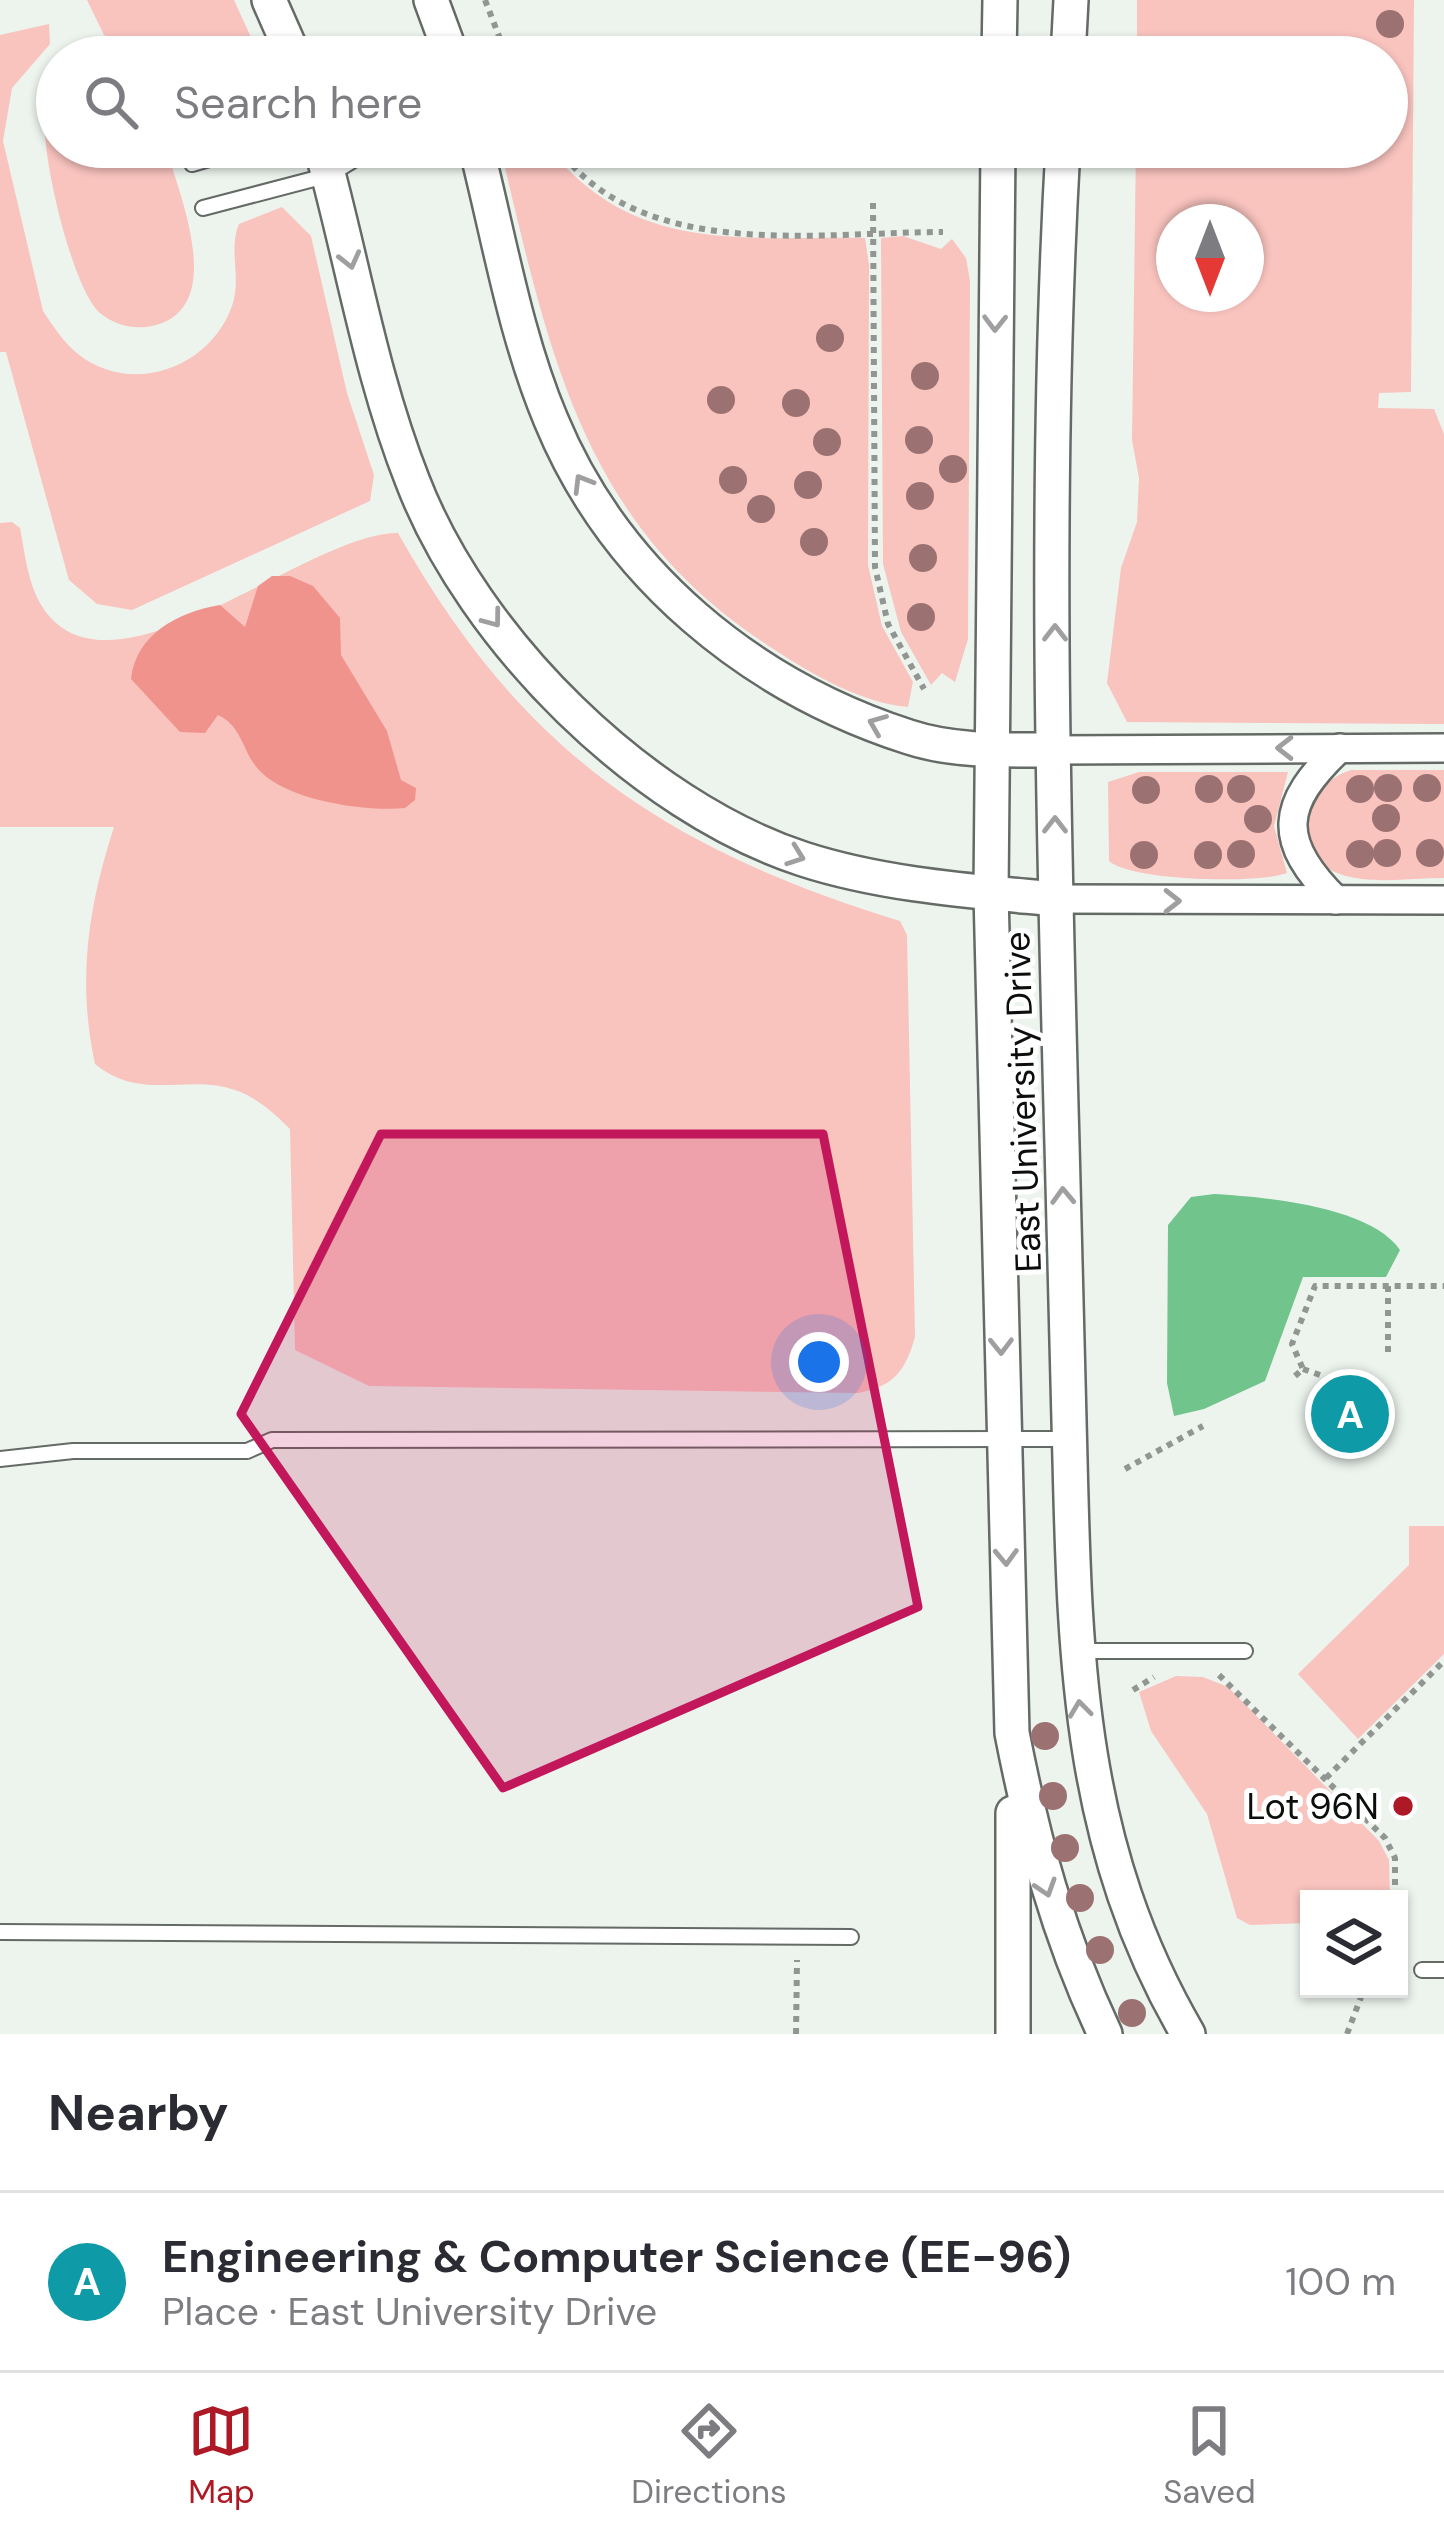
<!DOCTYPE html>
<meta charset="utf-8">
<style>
:root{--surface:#fff;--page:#f7f7f7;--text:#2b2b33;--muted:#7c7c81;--line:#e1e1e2;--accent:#ad1925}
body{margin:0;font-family:"DM Sans",sans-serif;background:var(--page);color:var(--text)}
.controls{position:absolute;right:36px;bottom:36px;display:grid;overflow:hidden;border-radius:0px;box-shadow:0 3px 9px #0004}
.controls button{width:108px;height:108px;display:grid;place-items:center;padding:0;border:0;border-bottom:3px solid var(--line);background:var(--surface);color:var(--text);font:60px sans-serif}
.compass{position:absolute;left:1156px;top:204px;width:108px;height:108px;border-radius:50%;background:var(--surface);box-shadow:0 3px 9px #0004;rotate:180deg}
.you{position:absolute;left:819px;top:1362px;width:42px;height:42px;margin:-30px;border:9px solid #fff;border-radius:50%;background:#1a73e8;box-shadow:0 0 0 18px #1a73e833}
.badge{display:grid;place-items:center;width:78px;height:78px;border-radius:50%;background:var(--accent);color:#fff;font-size:39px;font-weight:700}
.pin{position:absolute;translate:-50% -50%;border:6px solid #fff;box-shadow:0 3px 12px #0006}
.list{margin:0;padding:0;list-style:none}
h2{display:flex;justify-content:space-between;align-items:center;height:156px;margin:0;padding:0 48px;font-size:51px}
h2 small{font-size:39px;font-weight:400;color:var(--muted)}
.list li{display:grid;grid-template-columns:78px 1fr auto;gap:36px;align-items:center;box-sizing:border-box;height:180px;padding:0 48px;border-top:3px solid var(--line)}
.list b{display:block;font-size:45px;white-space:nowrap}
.list p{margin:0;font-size:39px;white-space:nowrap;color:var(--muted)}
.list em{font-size:39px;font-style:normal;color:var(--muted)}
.icon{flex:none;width:66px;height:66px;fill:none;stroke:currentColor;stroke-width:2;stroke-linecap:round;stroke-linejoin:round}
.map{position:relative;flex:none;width:1444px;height:2034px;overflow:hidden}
.search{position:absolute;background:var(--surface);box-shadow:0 3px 9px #0004;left:36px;right:36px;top:36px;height:132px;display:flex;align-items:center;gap:30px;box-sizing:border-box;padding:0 42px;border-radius:66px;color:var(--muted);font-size:45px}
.sheet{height:336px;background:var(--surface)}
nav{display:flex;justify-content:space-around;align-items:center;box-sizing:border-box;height:168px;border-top:3px solid var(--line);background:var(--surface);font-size:33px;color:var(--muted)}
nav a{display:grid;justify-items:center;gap:6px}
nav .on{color:var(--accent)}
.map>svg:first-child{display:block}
.green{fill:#f9c3be;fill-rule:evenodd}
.forest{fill:#f1938d}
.water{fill:#71c48c}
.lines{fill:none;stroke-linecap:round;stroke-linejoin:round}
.service-casing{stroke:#646a65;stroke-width:18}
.minor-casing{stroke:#646a65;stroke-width:32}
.tertiary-casing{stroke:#646a65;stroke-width:38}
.path{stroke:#919692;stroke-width:6;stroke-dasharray:6 6;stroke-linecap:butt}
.service{stroke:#fff;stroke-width:14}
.minor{stroke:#fff;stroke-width:27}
.tertiary{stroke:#fff;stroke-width:33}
.tree{fill:#9c7172}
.oneway{stroke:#9e9f9e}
.marked{fill:#c2185b;fill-opacity:0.2;stroke:#c2185b;stroke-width:9;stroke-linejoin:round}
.poi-dot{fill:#ad1925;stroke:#fff;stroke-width:4.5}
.labels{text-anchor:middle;stroke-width:10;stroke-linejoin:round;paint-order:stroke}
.street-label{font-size:36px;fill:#0c0e0c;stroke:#fff}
.poi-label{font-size:36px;fill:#0c0e0c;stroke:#fff;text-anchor:end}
</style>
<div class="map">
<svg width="1444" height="2034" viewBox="0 0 1444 2034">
<rect width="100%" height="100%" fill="#edf4ee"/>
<g class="green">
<polygon points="87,0 234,0 260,57 158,57 104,35"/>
<path d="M1137,0H1414L1411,392L1379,393L1378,408L1434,409L1444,434V724L1127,722L1107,683L1121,568L1137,522L1139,478L1132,440L1136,147H1387V57H1137ZM1174,222H1246V294H1174Z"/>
<path d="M49,24L50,44L12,88L3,141L43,311C53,326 64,343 78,354C132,397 211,367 232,306C242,279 228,249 239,224L282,207L311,236L347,393L374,475L370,501L132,610L97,604L69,580L6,352H0V35Z"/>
<path d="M57,96V147H166C179,195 229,309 152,326C135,330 114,325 100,313C73,289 45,168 45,130C45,116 50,107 57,96Z"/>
<path d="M500,147H548C634,255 741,236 865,238L869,265L868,565L882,626L913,682L908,707C862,703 813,675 775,650C581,527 550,354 500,147Z"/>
<polygon points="903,236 941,249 952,239 966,258 970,281 968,639 955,682 942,673 931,685 901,632 883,564 881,238"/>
<path d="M12,522L20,528C25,554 28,585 43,608C112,711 305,533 398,533C521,752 664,848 900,921L907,935L915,1337C905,1372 894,1386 858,1393L369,1386L295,1350L290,1129C274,1113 260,1100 238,1091C189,1072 142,1103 95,1064C77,980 88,907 114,827H0V523Z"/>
<path d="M1351,770H1444V878C1411,878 1371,885 1340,874C1282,853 1301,786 1351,770Z"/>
<path d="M1139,772H1288L1274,826L1287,873C1259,884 1130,881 1109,861L1108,782Z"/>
<polygon points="1409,1526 1444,1526 1444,1654 1358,1739 1298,1674 1409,1565"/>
<polygon points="1176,1676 1203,1677 1228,1687 1379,1841 1389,1860 1390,1899 1309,1899 1309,1923 1250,1925 1237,1918 1207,1814 1151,1731 1139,1692"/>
</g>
<path class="forest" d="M272,576H290L313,586L340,618L341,655L387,731L401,780L416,788L415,800L405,808C366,812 291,801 262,773C242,755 244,727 218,715L205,733L180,732L131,679C136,634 178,612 220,605L245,627L258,586Z"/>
<path class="water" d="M1214,1194C1264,1197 1370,1206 1400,1250L1386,1277H1303L1265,1381L1204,1409L1174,1416L1167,1383L1168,1225L1191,1197Z"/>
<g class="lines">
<g class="service-casing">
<g id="service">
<polyline points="192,164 251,147"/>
<polyline points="203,208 329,175 375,147"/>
<polyline points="0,1459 73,1451 247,1451 272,1440 1070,1439"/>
<polyline points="1080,1651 1245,1651"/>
<polyline points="0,1932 851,1937"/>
<polyline points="1422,1970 1444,1970"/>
</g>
</g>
<g class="minor-casing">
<g id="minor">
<polyline points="1054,750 1444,748"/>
<polyline points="1055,899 1444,900"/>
<path d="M1336,900C1276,841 1280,804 1340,748"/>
</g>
</g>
<g class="tertiary-casing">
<g id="tertiary">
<polyline points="269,0 294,57"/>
<polyline points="431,0 452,57"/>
<polyline points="999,57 1000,0"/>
<polyline points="1068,57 1071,0"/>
<path d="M321,147C352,258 370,374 413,482C474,640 641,806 803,859C883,885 972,891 1055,899"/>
<path d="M476,147C499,237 515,335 551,420C615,575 751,686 909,737C954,752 1007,750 1054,750"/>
<path d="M998,147L991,893L1012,1733C1033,1840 1058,1935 1105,2034"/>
<path d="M1063,147C1044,478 1053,812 1062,1144C1065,1249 1068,1354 1070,1460C1075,1667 1080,1849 1188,2034"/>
<polyline points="1013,1813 1013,2034"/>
</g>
</g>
<g class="path">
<polyline points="485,0 507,57"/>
<path d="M557,147C641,263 816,232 943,232"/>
<polyline points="873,203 875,567 888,624 924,689"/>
<polyline points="1388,1286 1388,1354"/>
<polyline points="1303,1369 1320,1375"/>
<polyline points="1295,1376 1303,1369 1292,1344 1315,1286 1444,1286"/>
<polyline points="1125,1469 1203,1426"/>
<polyline points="1219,1675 1385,1838 1395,1858 1395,1899"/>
<polyline points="1133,1690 1154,1677"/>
<polyline points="1326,1778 1444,1661"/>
<polyline points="796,2034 797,1960"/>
<polyline points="1347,2034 1364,1989"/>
</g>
<use href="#service" class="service"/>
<use href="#minor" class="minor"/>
<use href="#tertiary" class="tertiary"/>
</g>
<g class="tree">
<circle cx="1390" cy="24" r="14"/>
<circle cx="830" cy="338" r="14"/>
<circle cx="925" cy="376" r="14"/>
<circle cx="721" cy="400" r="14"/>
<circle cx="796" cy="403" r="14"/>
<circle cx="919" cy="440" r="14"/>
<circle cx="827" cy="442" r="14"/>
<circle cx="953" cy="469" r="14"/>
<circle cx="733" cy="480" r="14"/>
<circle cx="808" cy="485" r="14"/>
<circle cx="920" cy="496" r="14"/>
<circle cx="761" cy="509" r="14"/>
<circle cx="814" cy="542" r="14"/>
<circle cx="923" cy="558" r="14"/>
<circle cx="921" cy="617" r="14"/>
<circle cx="1388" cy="788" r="14"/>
<circle cx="1427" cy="788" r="14"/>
<circle cx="1209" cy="789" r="14"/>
<circle cx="1241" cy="789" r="14"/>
<circle cx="1360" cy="789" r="14"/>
<circle cx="1146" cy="790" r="14"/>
<circle cx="1386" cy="818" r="14"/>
<circle cx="1258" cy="819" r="14"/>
<circle cx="1387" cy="853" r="14"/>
<circle cx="1430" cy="853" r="14"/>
<circle cx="1241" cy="854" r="14"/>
<circle cx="1360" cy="854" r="14"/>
<circle cx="1144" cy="855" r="14"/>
<circle cx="1208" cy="855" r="14"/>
<circle cx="1045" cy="1736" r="14"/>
<circle cx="1053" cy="1796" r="14"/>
<circle cx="1065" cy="1848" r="14"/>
<circle cx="1080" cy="1898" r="14"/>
<circle cx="1100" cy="1950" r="14"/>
<circle cx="1132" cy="2013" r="14"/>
</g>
<defs><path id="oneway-chevron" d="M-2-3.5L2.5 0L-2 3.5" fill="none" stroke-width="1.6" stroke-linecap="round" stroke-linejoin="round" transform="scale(3)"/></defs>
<g class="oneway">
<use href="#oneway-chevron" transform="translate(350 260) rotate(76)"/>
<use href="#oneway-chevron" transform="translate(995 323) rotate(91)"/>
<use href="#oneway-chevron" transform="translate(582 483) rotate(-121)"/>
<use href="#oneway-chevron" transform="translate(493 619) rotate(53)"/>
<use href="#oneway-chevron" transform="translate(1055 633) rotate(-90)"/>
<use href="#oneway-chevron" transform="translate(877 724) rotate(-158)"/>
<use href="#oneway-chevron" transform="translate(1285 748) rotate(180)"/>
<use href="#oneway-chevron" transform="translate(1055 825) rotate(-90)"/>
<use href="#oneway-chevron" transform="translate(796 856) rotate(20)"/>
<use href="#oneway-chevron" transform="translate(1172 901)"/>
<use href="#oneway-chevron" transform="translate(1063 1196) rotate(-92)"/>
<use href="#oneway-chevron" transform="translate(1001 1346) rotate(89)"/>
<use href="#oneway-chevron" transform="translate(1006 1557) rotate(88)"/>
<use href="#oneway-chevron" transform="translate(1080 1709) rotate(-97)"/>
<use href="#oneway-chevron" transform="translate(1046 1888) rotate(72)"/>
</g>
<path class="marked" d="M381,1134H823L918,1607L503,1788L241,1414Z"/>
<circle class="poi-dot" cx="1403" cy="1806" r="12"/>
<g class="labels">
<g class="street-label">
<text transform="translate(1022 1102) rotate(-92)" y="13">East University Drive</text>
</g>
<g class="poi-label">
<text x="1379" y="1819">Lot 96N</text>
</g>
</g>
</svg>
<div class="controls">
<button><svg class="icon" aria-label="layers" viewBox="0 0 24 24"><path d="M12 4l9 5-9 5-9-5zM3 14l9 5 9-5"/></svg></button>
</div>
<svg class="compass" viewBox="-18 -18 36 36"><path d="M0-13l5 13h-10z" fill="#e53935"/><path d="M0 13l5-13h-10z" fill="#7c7c81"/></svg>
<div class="you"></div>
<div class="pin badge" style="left:1350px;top:1414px;background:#0f9aa8">A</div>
<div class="search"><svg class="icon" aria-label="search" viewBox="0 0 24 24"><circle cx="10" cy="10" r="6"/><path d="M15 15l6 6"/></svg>Search here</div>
</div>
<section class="sheet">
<h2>Nearby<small></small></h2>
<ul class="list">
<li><span class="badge" style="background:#0f9aa8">A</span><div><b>Engineering &amp; Computer Science (EE-96)</b><p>Place · East University Drive</p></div><em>100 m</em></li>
</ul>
</section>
<nav>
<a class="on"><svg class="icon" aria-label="map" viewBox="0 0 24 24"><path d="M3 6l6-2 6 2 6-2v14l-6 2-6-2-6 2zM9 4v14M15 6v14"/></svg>Map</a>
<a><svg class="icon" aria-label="directions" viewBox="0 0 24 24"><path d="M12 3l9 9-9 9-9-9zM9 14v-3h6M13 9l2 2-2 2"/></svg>Directions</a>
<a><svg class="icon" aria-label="saved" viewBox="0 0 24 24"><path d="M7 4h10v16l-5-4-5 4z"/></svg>Saved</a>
</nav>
